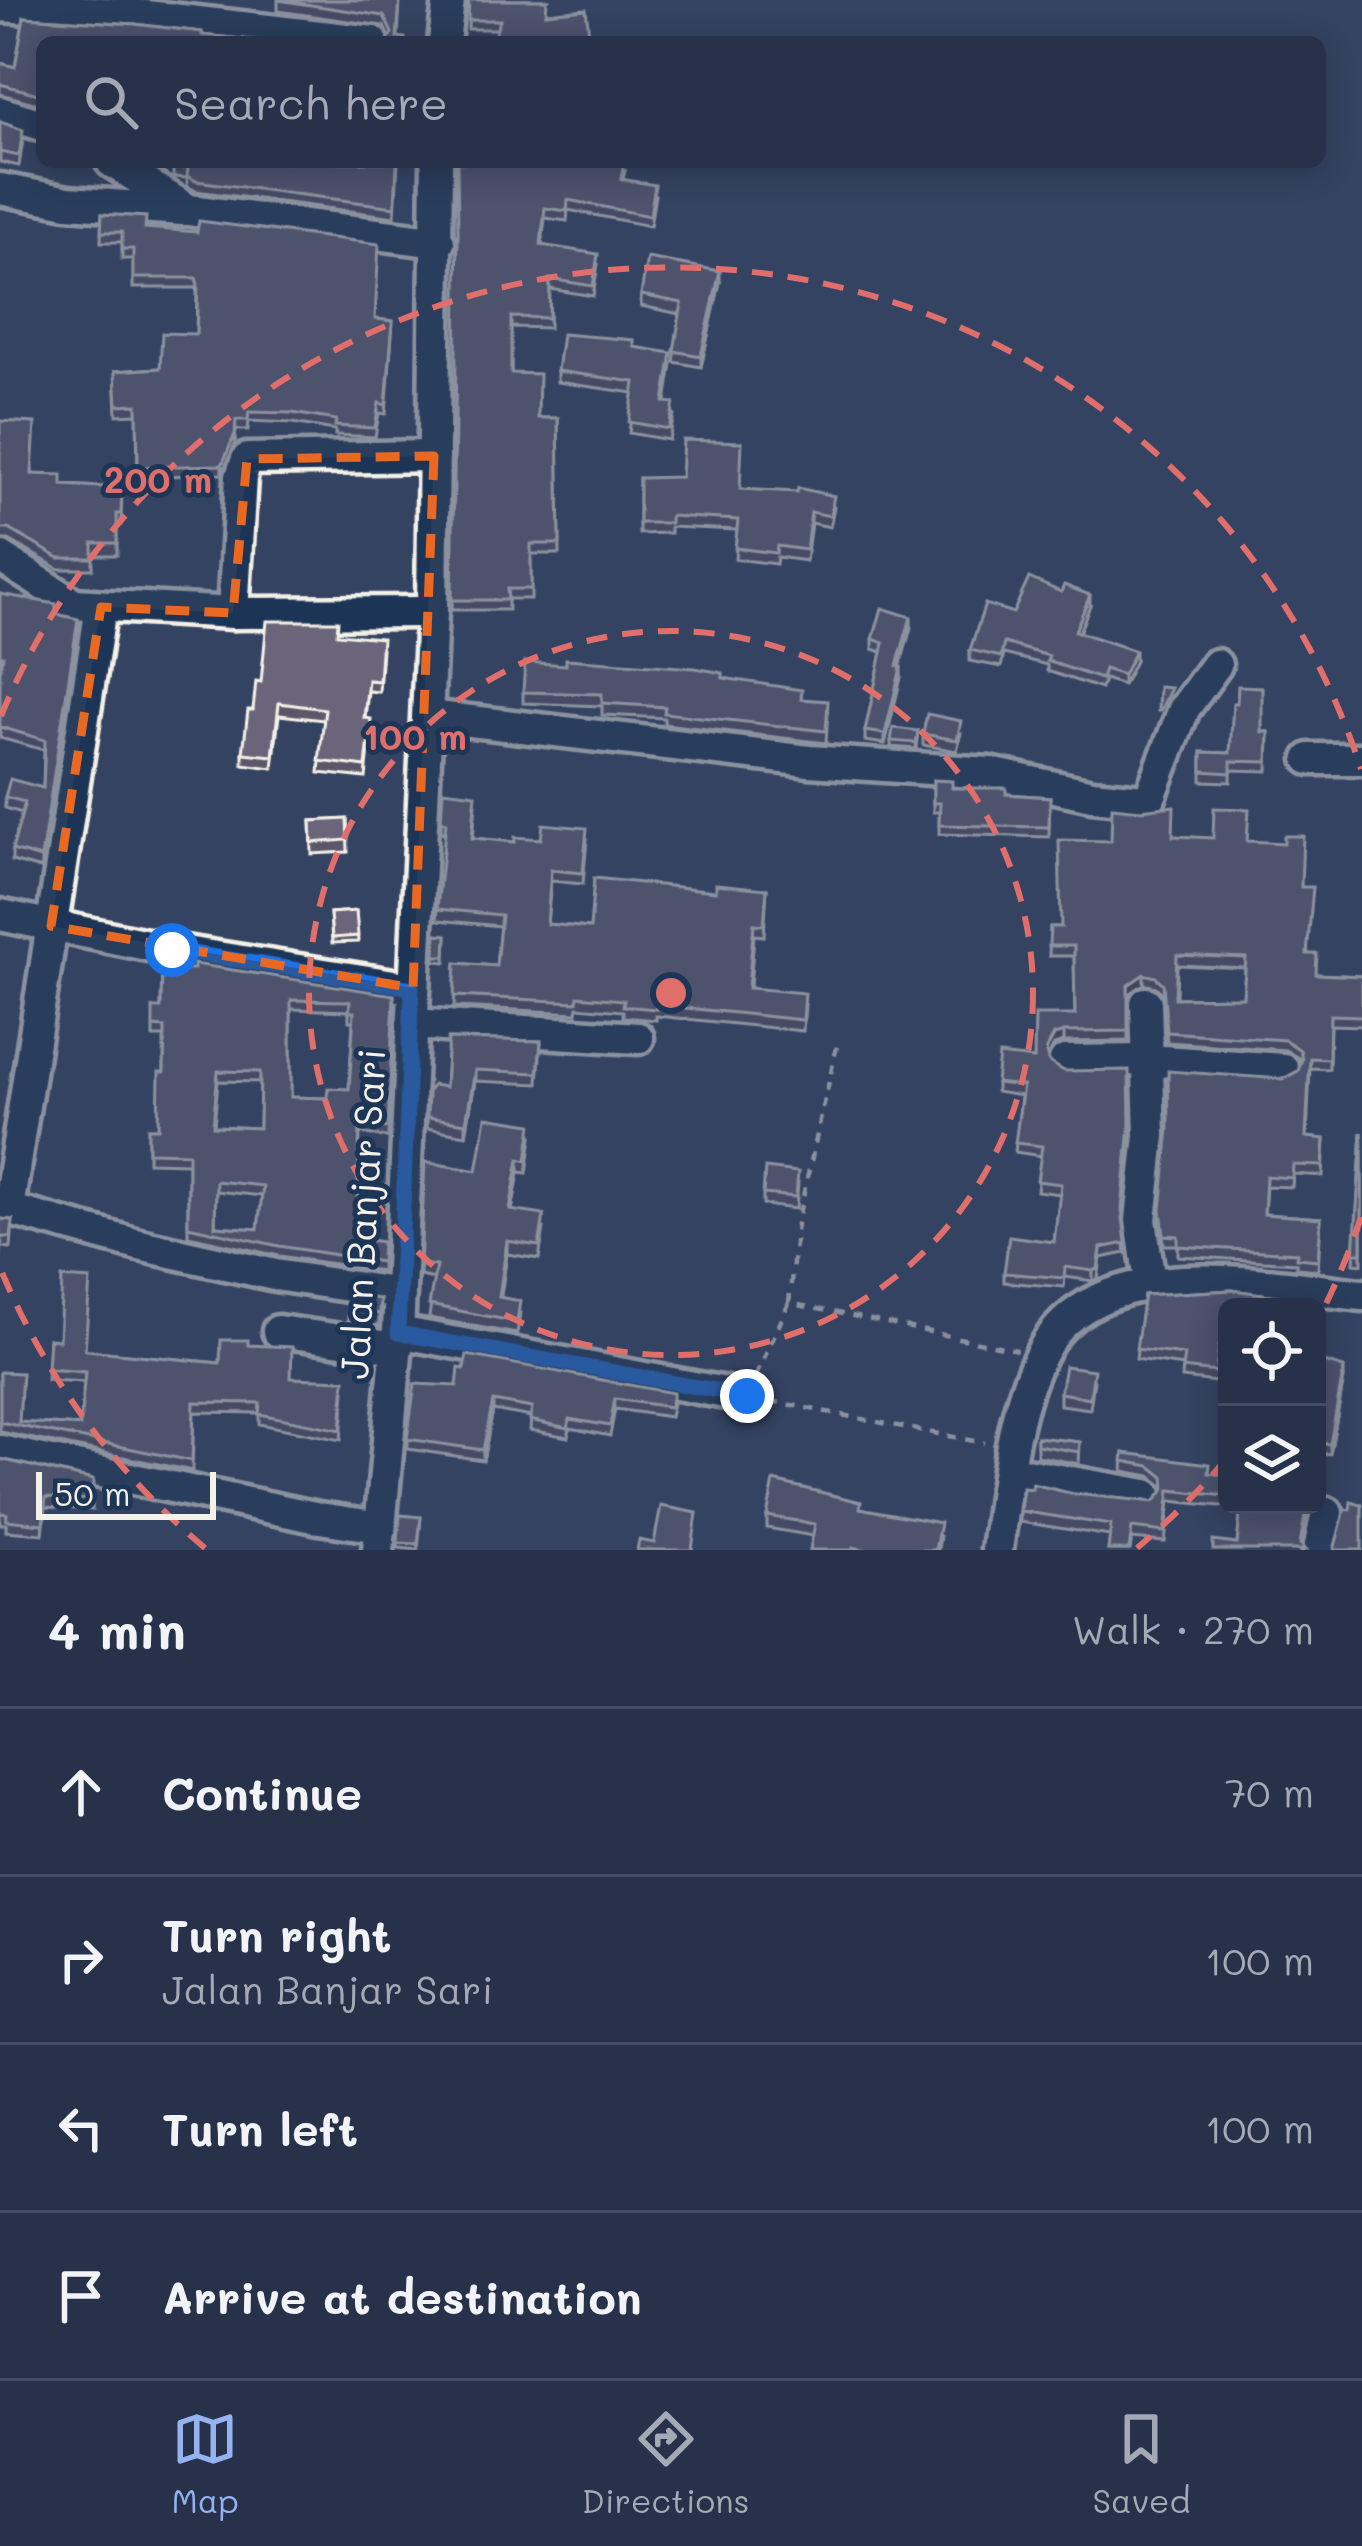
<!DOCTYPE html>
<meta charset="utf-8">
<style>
:root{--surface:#27324a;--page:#333e54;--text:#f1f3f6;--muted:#a4aab5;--line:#434d62;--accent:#95b2f1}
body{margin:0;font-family:Mali,sans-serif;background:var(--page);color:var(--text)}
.controls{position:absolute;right:36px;bottom:36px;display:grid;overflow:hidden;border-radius:18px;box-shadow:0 6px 30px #0003}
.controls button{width:108px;height:108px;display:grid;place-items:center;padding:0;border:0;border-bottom:3px solid var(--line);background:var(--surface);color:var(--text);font:60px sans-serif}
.scale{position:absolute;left:36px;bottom:30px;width:180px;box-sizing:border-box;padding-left:12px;border:6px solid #f4f1e8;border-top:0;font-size:33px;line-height:42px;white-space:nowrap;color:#f4f1e8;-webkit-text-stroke:9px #1d3557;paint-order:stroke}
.stop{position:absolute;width:36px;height:36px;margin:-27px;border:9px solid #1a73e8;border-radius:50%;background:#fff}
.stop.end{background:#1a73e8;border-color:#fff;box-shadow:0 3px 12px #0008}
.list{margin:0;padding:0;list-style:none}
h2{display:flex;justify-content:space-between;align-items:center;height:156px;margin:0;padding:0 48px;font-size:51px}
h2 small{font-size:39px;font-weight:400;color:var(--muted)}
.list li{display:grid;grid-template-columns:78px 1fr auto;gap:36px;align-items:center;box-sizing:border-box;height:168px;padding:0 48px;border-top:3px solid var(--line)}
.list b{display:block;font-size:45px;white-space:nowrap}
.list p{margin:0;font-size:39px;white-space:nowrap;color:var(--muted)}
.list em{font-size:39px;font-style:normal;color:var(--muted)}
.icon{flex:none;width:66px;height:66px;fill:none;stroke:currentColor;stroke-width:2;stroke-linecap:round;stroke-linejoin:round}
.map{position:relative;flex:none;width:1362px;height:1550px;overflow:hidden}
.search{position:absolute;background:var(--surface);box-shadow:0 6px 30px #0003;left:36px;right:36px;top:36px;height:132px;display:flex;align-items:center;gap:30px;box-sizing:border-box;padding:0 42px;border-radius:18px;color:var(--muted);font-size:45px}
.sheet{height:828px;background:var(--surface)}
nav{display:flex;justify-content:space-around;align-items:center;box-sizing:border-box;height:168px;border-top:3px solid var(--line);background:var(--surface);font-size:33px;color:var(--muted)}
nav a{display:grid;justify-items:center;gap:6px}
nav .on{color:var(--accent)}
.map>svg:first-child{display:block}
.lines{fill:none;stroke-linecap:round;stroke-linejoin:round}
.minor-casing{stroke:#f4f1e8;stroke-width:39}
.path{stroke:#f4f1e8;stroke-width:4.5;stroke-dasharray:9 9;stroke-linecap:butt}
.minor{stroke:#1d3557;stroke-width:30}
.wall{fill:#5c5769;stroke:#f4f1e8;stroke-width:3;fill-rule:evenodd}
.shaded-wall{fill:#4b4755;stroke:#f4f1e8;stroke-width:3}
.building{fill:#6b657a;stroke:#f4f1e8;stroke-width:3;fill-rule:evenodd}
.route{stroke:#1a73e8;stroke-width:15}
.marked{fill:none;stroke:#e96822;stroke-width:9;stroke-dasharray:24 15;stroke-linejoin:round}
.ring{fill:none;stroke:#e06e6b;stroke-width:6;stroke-dasharray:21 15}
.labels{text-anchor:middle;stroke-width:10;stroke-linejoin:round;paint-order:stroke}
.street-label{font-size:39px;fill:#f4f1e8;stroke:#1d3557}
.centre{fill:#e06e6b;stroke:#1d3557;stroke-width:6}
.ring-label{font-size:36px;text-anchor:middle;font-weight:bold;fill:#e06e6b;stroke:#1d3557;stroke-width:10;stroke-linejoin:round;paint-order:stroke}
</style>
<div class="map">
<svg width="1362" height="1550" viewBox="0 0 1362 1550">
<rect width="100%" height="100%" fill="#344362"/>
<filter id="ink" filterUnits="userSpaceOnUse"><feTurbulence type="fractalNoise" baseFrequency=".00833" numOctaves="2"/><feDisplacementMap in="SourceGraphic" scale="24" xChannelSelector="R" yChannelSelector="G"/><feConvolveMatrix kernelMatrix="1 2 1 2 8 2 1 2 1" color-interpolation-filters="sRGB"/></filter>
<g filter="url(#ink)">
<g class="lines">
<g class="minor-casing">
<g id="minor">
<polyline points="0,6 137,15 373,42"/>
<polyline points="444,42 449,0"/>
<polyline points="0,112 42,125"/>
<polyline points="112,162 189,210 439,242"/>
<polyline points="0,189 68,202 183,210"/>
<polyline points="0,557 74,604 233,613 432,612"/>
<polyline points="233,613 241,477 247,459 434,456"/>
<polyline points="428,716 809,761 990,773 1092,795 1143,800 1150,797 1184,709 1216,665"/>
<polyline points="1310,759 1362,759"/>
<polyline points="0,915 172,950 413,988"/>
<polyline points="1146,1003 1150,1136 1141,1220 1150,1282"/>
<polyline points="412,1024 638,1038"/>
<polyline points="1065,1061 1146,1060 1283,1069"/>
<polyline points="0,1207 135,1244 275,1275 400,1294"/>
<polyline points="8,1209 101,607"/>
<polyline points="278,1331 397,1348"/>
<polyline points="398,1332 747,1397"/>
<polyline points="0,1451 319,1518 381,1527"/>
<polyline points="1008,1471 1146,1495"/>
<polyline points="378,1550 398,1332 432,612 437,162"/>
<path d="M997,1550C1006,1486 1011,1412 1041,1354C1095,1248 1266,1285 1362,1295"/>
<polyline points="1319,1550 1327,1513"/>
</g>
</g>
<g class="path">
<polyline points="789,1303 797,1223 837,1046"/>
<polyline points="756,1376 789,1303 1017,1350"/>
<polyline points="771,1401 984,1443"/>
</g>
<use href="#minor" class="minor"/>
</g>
<g class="wall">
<polygon points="278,0 400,0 398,37 389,37 384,26 278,11"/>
<polygon points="469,0 547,0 497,29 468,29"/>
<polygon points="24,17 135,24 202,32 202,35 273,42 42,42 42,105 0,94 0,63 15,67"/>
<polygon points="0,122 23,140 19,166 0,162"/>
<polygon points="173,162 398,162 395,217 196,191 187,186 187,178 173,177"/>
<polygon points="625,171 623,179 655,195 650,226 568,210 567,221 545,218 542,245 598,264 593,296 550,289 549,328 511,327 511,373 538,418 558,418 560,554 531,554 531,599 508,599 508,610 452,610 458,239"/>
<polygon points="102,214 146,228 376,319 393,321 386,414 379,413 375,437 335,435 335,430 292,423 249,421 248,430 236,430 235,444 222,474 138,477 137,414 117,415 115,371 160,368 196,334 197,293 196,288 133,288 133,259 122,259 122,242 101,242"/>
<polygon points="720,282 701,367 674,362 680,314 641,306 641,295"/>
<polygon points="634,347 672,364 666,402 674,415 669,440 629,433 634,393 557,382 557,371"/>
<polygon points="0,421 33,474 62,485 122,488 121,525 117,525 117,555 93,555 93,569 59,569 9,540 0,540"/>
<polygon points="639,478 740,489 834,507 830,527 811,523 806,561 777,557 776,564 735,559 737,530 670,527 670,533 639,534"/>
<polygon points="0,594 56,614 78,630 41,869 12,861 12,850 22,813 5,808 5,797 43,788 44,750 0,738"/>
<polygon points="1090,605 1079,633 1135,661 1123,685 1104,679 1101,689 1047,671 1047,665 1004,654 1001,667 970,661 970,650 1013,613"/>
<polygon points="911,627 900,667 901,677 885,744 865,741 865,731 882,652 873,649 873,639"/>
<polygon points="337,634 382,649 379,692 368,691 365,718 371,730 366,778 319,773 324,720 279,715 273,768 243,764 243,753 261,682"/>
<polygon points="723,678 802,699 828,712 826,743 664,724 664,718 602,715 602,706 523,703 523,692"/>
<polygon points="918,731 916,749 891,747 891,741"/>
<polygon points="1262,732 1269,732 1268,771 1231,770 1231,782 1202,781 1202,752 1230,753"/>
<polygon points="961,733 957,751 923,745 923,734"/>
<polygon points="933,780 952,788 1006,794 1050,797 1049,837 939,834 939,812 933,812"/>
<polygon points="443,790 476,804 473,838 515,842 541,839 587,839 583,884 551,881 547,924 590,928 716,891 767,889 764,936 754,935 750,988 805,1004 803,1031 656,1016 656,1020 623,1017 623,1011 578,1007 577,1013 454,1007 456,963 496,966 500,926 437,920 445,833 441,832"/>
<polygon points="347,819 348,852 312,854 311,821"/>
<path d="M1173,836L1247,841L1301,887L1308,954L1316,974L1362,976V1026L1330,1025L1329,1069L1310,1068L1307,1137L1325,1139L1323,1176L1293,1174L1292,1187L1266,1186L1264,1214L1321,1218L1318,1270L1296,1268V1263L1178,1256V1245H1164L1161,1210L1283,1079L1298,1071L1301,1064L1300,1059L1285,1050L1167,1042L1163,994L1156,987L1144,984L1128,995V1041L1064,1042L1054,1045L1047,1057L1049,1062L1130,1135L1122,1213L1126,1253L1101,1258L1098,1279L1093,1281L1065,1277L1064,1287L1004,1282V1273L1054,1242L1060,1194L1037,1191L1041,1156L1015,1152L1021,1096L996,1092V1083L1034,1059L1075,1015L1074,956H1049L1050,927H1060L1111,841ZM1177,965L1245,968L1243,997L1176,998Z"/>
<polygon points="356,911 358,942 332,943 330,913"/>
<polygon points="436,934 447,935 446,962 435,961"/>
<path d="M162,968L394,995L388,1138L360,1133L356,1238L382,1242L381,1271L279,1256L188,1236V1163L148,1162V1128H158L164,1072V1037H153V1027L161,1008ZM291,1009L349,1011V1021H353L349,1089L327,1098L291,1097ZM218,1081L260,1082L259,1128L214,1126ZM216,1191L262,1196L258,1229L215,1226Z"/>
<polygon points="448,1039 541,1041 538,1084 475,1081 466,1135 427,1128 428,1091 445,1087"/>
<polygon points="1362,1132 1362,1264 1354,1263"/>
<polygon points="532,1137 527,1173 519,1172 512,1210 544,1228 539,1259 507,1254 500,1297 520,1313 517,1334 429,1318 434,1279 420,1276 425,1162 477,1171"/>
<polygon points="798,1183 796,1209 763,1205 763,1194"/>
<polygon points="0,1219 13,1220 11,1248 2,1247"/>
<polygon points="1232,1290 1293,1298 1293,1307 1227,1307 1227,1359 1219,1358 1216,1382 1182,1378 1183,1366 1136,1359 1144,1295"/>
<polygon points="380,1299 379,1326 348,1321 348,1310"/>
<polygon points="49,1339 86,1350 220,1363 248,1345 291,1378 345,1391 341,1440 259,1424 259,1413 194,1412 192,1471 0,1432 0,1372 20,1422 80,1426 84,1382 47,1380"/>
<polygon points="1317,1360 1344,1378 1330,1454 1317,1453"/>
<polygon points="1094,1381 1090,1409 1060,1405 1060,1393"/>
<polygon points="415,1384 673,1403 670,1417 615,1409 610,1436 570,1428 568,1437 530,1430 531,1417 493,1410 483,1460 407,1449"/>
<polygon points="1037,1437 1080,1442 1079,1464 1037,1456"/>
<polygon points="1124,1453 1210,1473 1227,1475 1227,1505 1307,1505 1302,1546 1237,1544 1241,1508 1170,1501 1165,1542 1132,1539 1130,1550 1108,1550 1110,1536 1020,1522 1020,1511 1074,1494 1154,1502 1164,1490 1164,1487 1150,1476 1123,1471"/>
<polygon points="0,1459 93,1480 92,1510 46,1507 43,1534 6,1531 6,1524 0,1524"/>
<polygon points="861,1508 940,1536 938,1550 810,1550 813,1536 767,1528 767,1516"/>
<polygon points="400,1515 421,1517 418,1550 398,1548"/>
</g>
<g class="shaded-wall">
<polygon points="720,271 720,282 701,367 701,356"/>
<polygon points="235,434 235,444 222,474 222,465"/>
<polygon points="1090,595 1090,605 1075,642 1075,631"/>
<polygon points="911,617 911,627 897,676 897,666"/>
<polygon points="78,619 78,630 41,869 41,858"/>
<polygon points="1135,651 1135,661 1123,685 1123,675"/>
<polygon points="901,667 901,677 885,744 885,734"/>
<polygon points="1144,974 1144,984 1128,995 1128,985"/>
<polygon points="1064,1032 1064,1042 1054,1045 1046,1060 1046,1050 1054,1035"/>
<polygon points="475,1070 475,1081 466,1135 466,1123"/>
<polygon points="519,1159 519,1172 510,1222 510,1210"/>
<polygon points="507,1241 507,1254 499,1310 499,1297"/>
<polygon points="1101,1248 1098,1279 1093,1281 1093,1271"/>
<polygon points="1344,1368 1344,1378 1330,1454 1330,1444"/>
<polygon points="493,1401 493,1410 483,1460 483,1450"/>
</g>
<g class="building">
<polygon points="278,0 400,0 397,37 405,38 405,42 387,42 392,33 384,16"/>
<polygon points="469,0 547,0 546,13 586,9 590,42 492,42 500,20 468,20"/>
<polygon points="24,17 135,24 202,32 202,35 273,42 42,42 42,95 0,84 0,63 15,67"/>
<polygon points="0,122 23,130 19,156 0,152"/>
<polygon points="173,162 397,162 395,207 196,181 187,176 188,168 173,167"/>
<polygon points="457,162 624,162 621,179 655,185 650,216 568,200 567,211 545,208 541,245 598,254 593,286 550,279 549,318 511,317 511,373 539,374 538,418 558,418 560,544 531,544 531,589 507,589 508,600 452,600 458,233"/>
<polygon points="102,214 146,217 145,228 197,232 199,221 379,244 375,319 393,321 386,405 379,403 375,428 335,426 336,420 292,413 249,412 248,420 236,420 235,434 222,465 138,467 137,404 117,405 115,371 160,368 162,333 196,334 198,285 196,278 133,278 133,249 122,249 122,232 101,232"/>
<polygon points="647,258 720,271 701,356 674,351 682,303 641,295"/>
<polygon points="562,334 634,340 634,347 672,353 664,402 674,403 669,429 629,422 635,382 557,371"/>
<polygon points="0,421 35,423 32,474 62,475 62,485 122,488 121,514 117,514 117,543 93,543 93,558 59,558 9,529 0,529"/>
<polygon points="683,440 742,442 740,489 797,492 798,488 834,496 830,516 811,512 806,550 777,546 776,553 735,548 738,520 670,516 670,523 639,523 639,478 681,477"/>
<polygon points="1029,578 1061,592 1064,585 1090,595 1075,631 1135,651 1123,675 1104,669 1101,679 1047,661 1049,656 1004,643 1001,657 970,650 985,604 1013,613"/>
<polygon points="0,594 56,604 56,614 78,619 41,858 12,850 25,802 5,797 10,779 43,788 45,740 0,727 0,672 3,656 0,656"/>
<polygon points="882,608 911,617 897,666 901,667 885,734 865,731 884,643 873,639"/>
<polygon points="267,621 338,621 337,634 382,638 379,681 368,680 364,718 371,719 366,767 319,761 325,709 279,703 273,756 243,753 248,710 253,710 256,681 261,682"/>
<polygon points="566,659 695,668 723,673 723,678 802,690 801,699 828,701 826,731 664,713 665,707 602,703 602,694 523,692 525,662 566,665"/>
<polygon points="1238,686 1262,687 1262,732 1269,732 1268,762 1231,761 1231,773 1202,771 1202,752 1230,753 1233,703 1237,703"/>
<polygon points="1159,687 1171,688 1160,711 1158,711"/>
<polygon points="927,714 961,721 957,740 923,734"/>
<polygon points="893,728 918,731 916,743 891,741"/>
<polygon points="933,780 952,781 952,788 1006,788 1006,794 1050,797 1049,827 939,825 940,803 933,803"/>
<polygon points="443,790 476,794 472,838 515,842 515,837 541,839 543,824 587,828 583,873 551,870 547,924 590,928 594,878 716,891 716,884 767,889 764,925 754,924 748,988 805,993 803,1020 656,1005 656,1009 623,1006 624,1000 578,996 577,1002 454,996 456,963 496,966 501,915 437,909 446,822 441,821"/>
<path d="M1174,806L1173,836L1213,838L1214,808L1249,809L1247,841L1284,843V836H1303L1301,887H1313L1307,954H1317L1316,974L1362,976V1016L1330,1015L1329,1059L1310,1058L1306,1137L1325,1139L1323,1166L1293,1165L1292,1178L1266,1176L1264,1214L1321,1218L1318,1260L1296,1258L1297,1253L1178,1246V1236L1164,1235L1161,1210L1169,1128L1168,1071L1283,1079L1298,1071L1302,1059L1300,1050L1285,1040L1167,1032L1163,984L1156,977L1144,974L1128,985V1031L1064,1032L1054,1035L1046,1050L1049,1062L1064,1071L1129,1070L1130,1126L1122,1209L1126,1243L1101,1248L1098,1269L1093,1271L1065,1267L1064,1278L1004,1273L1009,1236L1054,1242L1061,1184L1037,1181L1042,1146L1015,1143L1023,1086L996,1083L999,1055L1034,1059L1035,1015H1075L1074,946H1049L1050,927H1061L1059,840L1111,841L1112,807L1141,810ZM1177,955L1246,958L1243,997L1175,998Z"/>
<polygon points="347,819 348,840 312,843 311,821"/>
<polygon points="356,911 358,936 332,938 330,913"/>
<polygon points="436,934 447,935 446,956 435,956"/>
<path d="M194,964L394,995L388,1128L360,1124L356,1238L382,1242L381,1262L279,1246L188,1226V1153L148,1152V1128H158L159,1072H164L165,1028L153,1027V1008H161L162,968L194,969ZM291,1000L350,1001L349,1012H354L349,1089L328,1088L327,1098L291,1097ZM218,1071L260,1072L259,1128L213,1126ZM216,1181L263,1186L258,1229L215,1226Z"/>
<polygon points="448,1039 541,1041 538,1073 475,1070 466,1123 427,1117 428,1091 433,1085 445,1087"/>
<polygon points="486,1117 532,1124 527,1161 519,1159 510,1210 544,1215 539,1246 507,1241 499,1297 520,1301 517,1322 429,1305 436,1266 420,1264 425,1162 477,1171"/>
<polygon points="1362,1132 1362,1253 1354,1253"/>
<polygon points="765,1168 798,1172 796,1197 763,1194"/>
<polygon points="0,1219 13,1220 11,1237 2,1237 0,1271"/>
<polygon points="62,1278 90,1280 85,1350 220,1363 221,1340 248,1340 248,1345 292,1347 291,1378 345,1380 341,1430 259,1414 260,1403 194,1402 192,1461 0,1422 0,1372 22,1373 19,1422 80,1426 85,1372 47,1369 49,1339 59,1340"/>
<polygon points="1232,1290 1293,1298 1291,1307 1227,1307 1227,1349 1219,1347 1216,1372 1182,1368 1184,1355 1136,1349 1144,1295"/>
<polygon points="351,1295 380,1299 379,1314 348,1310"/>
<polygon points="1294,1301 1317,1304 1316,1307 1294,1307"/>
<polygon points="467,1355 673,1393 670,1407 615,1399 610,1426 570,1419 568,1428 530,1420 532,1408 493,1401 483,1450 407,1439 415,1384 457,1386 459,1368 464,1369"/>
<polygon points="1317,1360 1344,1368 1330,1444 1317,1443"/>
<polygon points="1065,1366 1094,1370 1090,1398 1060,1393"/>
<polygon points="1037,1437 1080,1442 1079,1452 1037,1445"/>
<polygon points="1124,1453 1210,1464 1209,1473 1227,1475 1227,1496 1170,1490 1165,1532 1132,1528 1129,1550 1108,1550 1111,1525 1020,1511 1023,1488 1032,1489 1032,1484 1074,1494 1154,1502 1165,1489 1164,1477 1150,1466 1123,1461"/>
<polygon points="0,1459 93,1480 92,1500 46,1497 43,1524 6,1520 7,1514 0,1513"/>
<polygon points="774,1481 861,1502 860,1508 940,1523 935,1550 867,1550 853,1547 852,1550 810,1550 815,1524 767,1516"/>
<polygon points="1351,1502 1362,1505 1362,1550 1334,1550 1345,1509 1350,1510"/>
<polygon points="1241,1505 1307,1505 1300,1544 1306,1550 1213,1550 1213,1541 1237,1544"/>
<polygon points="661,1506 697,1513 692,1550 637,1550 639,1540 654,1543"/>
<polygon points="400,1515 421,1517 418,1544 398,1543"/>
</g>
</g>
<g class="lines" filter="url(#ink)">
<polyline class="route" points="172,950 412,988 398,1333 747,1396"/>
</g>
<path d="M0 0H1362V1550H0ZM434,456L413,988L51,926L101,607L233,613L247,459Z" fill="#344362" fill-opacity=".55" fill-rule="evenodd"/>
<path class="marked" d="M434,456L413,988L51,926L101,607L233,613L247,459Z"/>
<g class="ring">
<circle cx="671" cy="993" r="362"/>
<path d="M1361 1217A725 725 0 0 1 1320 1316M1226 1459A725 725 0 0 1 1137 1548M205 1548A725 725 0 0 1 1 1270M1 716A725 725 0 0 1 1361 769"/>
</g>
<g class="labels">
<g class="street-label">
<text transform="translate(363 1214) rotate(-87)" y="14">Jalan Banjar Sari</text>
</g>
</g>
<circle cx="671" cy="993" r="18" class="centre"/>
<g class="ring-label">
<text x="158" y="493">200 m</text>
<text x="415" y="750">100 m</text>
</g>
</svg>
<div class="controls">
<button><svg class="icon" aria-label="locate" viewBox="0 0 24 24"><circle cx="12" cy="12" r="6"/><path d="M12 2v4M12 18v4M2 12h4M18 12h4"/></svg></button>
<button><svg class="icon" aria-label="layers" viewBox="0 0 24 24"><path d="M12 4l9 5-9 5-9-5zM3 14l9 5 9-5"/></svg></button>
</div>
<div class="scale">50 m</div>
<div class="stop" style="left:172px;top:950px"></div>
<div class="stop end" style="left:747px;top:1396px"></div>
<div class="search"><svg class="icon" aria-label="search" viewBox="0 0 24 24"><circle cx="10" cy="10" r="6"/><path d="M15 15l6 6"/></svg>Search here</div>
</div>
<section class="sheet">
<h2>4 min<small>Walk · 270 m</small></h2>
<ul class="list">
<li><svg class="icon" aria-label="ahead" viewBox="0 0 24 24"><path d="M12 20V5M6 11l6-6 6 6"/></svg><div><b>Continue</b></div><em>70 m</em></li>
<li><svg class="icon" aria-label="right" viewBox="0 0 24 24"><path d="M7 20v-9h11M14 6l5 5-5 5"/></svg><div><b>Turn right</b><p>Jalan Banjar Sari</p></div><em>100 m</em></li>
<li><svg class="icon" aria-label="left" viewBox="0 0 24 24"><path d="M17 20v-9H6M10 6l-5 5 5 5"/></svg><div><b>Turn left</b></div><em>100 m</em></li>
<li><svg class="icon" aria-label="arrive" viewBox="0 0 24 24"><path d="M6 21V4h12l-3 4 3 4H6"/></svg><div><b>Arrive at destination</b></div></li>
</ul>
</section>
<nav>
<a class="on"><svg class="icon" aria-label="map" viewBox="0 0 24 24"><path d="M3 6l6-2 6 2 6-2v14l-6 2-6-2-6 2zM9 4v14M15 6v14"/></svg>Map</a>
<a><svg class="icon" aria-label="directions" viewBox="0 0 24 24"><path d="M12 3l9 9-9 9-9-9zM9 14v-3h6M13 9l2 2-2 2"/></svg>Directions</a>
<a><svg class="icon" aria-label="saved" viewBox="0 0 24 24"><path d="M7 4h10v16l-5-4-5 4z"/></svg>Saved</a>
</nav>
